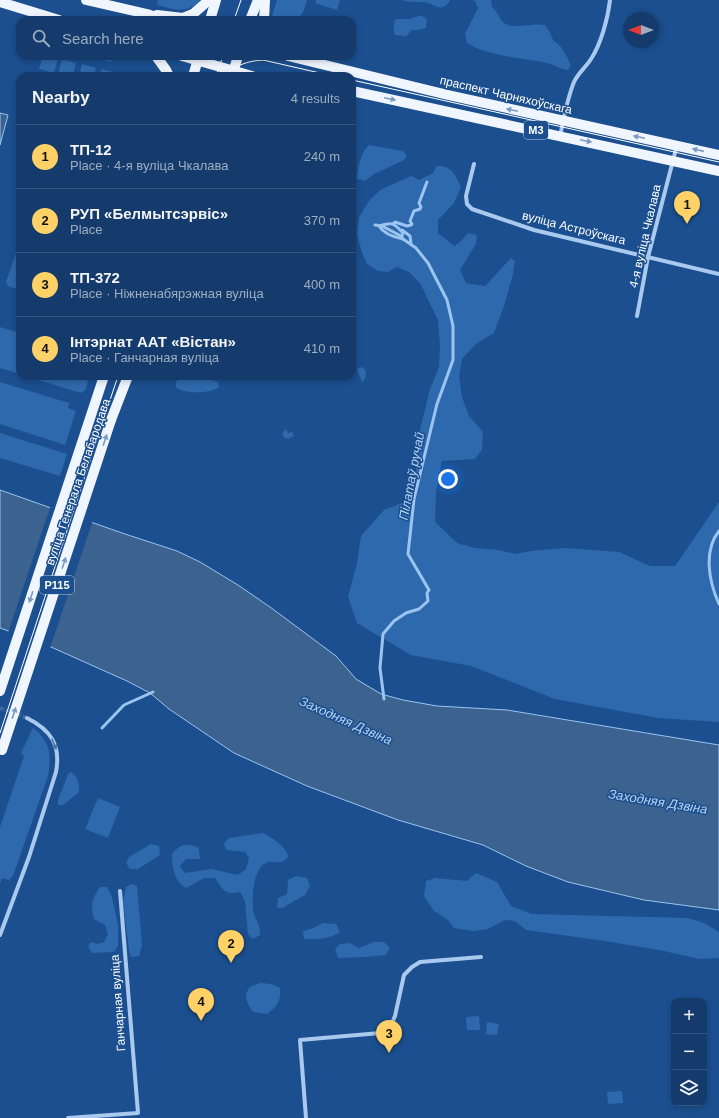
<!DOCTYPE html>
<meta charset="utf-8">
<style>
:root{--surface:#143b6b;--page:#214673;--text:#f1f3f6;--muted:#9dadc1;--line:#33557e;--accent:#ffd166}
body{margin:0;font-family:Helvetica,sans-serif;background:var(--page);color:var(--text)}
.controls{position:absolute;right:12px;bottom:12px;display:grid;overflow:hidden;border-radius:8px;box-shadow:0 2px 6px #0003}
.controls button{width:36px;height:36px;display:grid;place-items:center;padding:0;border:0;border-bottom:1px solid var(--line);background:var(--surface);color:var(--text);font:20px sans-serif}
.compass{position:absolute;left:623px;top:12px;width:36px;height:36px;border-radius:50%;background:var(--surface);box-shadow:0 2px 6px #0003;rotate:270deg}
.you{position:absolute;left:448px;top:479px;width:14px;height:14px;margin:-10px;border:3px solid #fff;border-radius:50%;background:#1a73e8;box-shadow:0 0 0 6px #1a73e833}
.badge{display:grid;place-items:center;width:26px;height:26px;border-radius:50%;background:var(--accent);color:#111;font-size:13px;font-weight:700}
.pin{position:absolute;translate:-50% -33px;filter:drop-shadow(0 1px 2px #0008)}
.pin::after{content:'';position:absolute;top:21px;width:14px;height:12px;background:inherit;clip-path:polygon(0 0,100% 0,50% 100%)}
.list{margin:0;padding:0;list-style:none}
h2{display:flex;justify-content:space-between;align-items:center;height:52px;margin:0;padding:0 16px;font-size:17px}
h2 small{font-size:13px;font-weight:400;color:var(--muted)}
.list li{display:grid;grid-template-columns:26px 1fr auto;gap:12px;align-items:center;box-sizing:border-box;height:64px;padding:0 16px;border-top:1px solid var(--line)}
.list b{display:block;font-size:15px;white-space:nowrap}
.list p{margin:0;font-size:13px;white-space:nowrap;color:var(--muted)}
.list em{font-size:13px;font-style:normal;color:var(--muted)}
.icon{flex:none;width:22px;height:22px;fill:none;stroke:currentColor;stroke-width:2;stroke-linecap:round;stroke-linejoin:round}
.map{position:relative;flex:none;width:719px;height:1118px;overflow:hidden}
.search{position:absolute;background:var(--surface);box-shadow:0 2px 6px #0003;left:16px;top:16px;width:340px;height:44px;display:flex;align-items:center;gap:10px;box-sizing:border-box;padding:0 14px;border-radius:12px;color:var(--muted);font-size:15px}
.panel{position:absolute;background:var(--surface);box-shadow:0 2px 6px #0003;left:16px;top:72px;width:340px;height:308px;border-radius:12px}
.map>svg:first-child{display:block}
.green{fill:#2e69ad}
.water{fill:#3c6290;stroke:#9cc4f0}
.pier{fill:#1b4f8f}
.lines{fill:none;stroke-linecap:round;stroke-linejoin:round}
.stream{stroke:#9cc4f0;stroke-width:3}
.minor-tunnel{stroke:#3d69a0;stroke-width:4;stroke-dasharray:4 2;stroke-linecap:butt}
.minor{stroke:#a9c9ee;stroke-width:4}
.primary{stroke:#f0f6ff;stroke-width:10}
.tram{stroke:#fff;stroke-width:1}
.primary-bridge{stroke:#f0f6ff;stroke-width:10}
.oneway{fill:#7b9ac1}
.oneway2{fill:#4674ac}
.labels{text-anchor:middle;stroke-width:3;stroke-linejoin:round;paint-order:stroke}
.shield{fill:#1b4f8f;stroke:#bbcadd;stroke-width:1}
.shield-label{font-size:11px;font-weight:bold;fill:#fff}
.street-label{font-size:12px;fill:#fff;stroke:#1b4f8f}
.water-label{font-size:13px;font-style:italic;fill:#b5d3f5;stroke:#1b4f8f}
</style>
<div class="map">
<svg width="719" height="1118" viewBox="0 0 719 1118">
<rect width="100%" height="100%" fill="#1b4f8f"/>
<g class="green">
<path d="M158,0H200C188,15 172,9 157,5Z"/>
<polygon points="277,0 307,0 304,10 298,20 272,20 272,16"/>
<polygon points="316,0 340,0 337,10 315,3"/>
<path d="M401,0H450C442,15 434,3 424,2C417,2 408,2 401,0Z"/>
<path d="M472,0H491L492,7C499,12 498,18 503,22C511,29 522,25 532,25C536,24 541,25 545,25L550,32L553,40L561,47L568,59L571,66L568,70C560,69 554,65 547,63C523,58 487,56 467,43L465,34L478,8L475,1Z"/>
<path d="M419,16H423L427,20L426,28L418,30H412L406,36L395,35C393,29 393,24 396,19H410Z"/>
<polygon points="43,56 51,56 58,58 54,73 39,69"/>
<polygon points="88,56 108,56 112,58 111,62"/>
<polygon points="62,59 76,63 73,76 66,76 58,74"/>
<polygon points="82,64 96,68 94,76 79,76"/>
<polygon points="101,69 117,73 116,76 100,76"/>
<path d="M369,145L403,151L407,155L404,160L374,174L365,181L357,179C357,168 361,152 369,145Z"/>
<path d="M437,166C452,166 455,174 461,187L454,203L438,220V233L454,246L461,241L468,233L477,235L476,244L460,270L466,283L485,286L511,258L515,261L513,274L504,306L494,333L477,343L462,359L459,376L462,397L469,416L483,432L482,450L475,459L442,461L436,490L435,522L457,543L475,548L498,550L515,554L531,551L565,548L619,552L650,566H675L719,502V722L658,718L555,699L471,666L411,655L357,623L348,597L357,563L361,536L384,510L402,503L412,493L416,471V446L430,389L439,367L440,345L438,320L420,283L409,272L397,267L388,272L378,271L367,264L361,250L357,234L359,217L369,201L380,190L411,176L419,180L433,173Z"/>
<polygon points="20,251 20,290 8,286 6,282 16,253"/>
<polygon points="0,327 20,333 20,374 0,368"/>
<path d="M361,367L365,369C367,375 366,378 362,382L357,369Z"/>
<polygon points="25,376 89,376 86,389 81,393"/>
<path d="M188,377L202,378L218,382L219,387C211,394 183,394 176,387V382L180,378Z"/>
<polygon points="0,382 69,403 68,408 76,411 65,445 0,424"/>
<polygon points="286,429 288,433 292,432 294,436 288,439 285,438 283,436 283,432"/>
<polygon points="0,433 67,454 60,476 0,458"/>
<path d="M33,728C50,741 52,755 48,776L13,876L9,880L2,878L0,884V827L24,756L21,753Z"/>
<path d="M71,772C79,778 79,783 79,792L63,805H58V800L68,774Z"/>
<polygon points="98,798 120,807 108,838 85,829"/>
<path d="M263,833C274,839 284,845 289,857C286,859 283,862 281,862C277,863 272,861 268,862C252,867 251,901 254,914C257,923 260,923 260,935L253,939L248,934L245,901L240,892C224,895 224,891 215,878H204L186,888C174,881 172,867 172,854C181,843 186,843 199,848L200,859H186L180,866L185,873L211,869L238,875L246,869L249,858L245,852L226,850L224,843L229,838Z"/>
<polygon points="151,844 159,846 160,855 138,869 130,869 126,863 129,857"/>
<polygon points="476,873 497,882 511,906 532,914 688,918 704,923 719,932 719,958 700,959 659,950 605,941 526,930 515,921 505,920 488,929 473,931 454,928 448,920 434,911 424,896 426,881 435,878 467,881"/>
<polygon points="296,876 307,878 310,886 305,895 289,904 283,908 277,908 278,898 287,894 288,880"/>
<polygon points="132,884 137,886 142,945 139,956 131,957 129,951 123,902 126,887"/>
<path d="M100,887H107L111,894L114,906L118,925V946L114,952L92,953L88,946L91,942L98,944L104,942L108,934L105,925L94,919C91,904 91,900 100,887Z"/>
<path d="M323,923L336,924L340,932C330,939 316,940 304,939L303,931L311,929Z"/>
<polygon points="374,942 384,942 390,948 386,955 366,957 338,958 335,949 340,944 350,943 359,948"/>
<path d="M260,983L272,984L280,988C281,1001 278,1006 267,1014L253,1012C249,1006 243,997 248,990C249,986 256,985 260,983Z"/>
<polygon points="479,1016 480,1030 467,1030 466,1017"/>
<polygon points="487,1022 499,1024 497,1035 486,1034"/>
<polygon points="622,1091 623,1103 608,1104 607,1092"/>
</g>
<g class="water">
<polygon points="0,113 8,115 0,145"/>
<polygon points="0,490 122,533 177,551 200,562 238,585 270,607 336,656 356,679 381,694 403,700 437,706 507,710 719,745 719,910 644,900 568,882 526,866 483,845 398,820 307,786 234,753 169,709 150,693 127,681 42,643 0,628"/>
</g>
<polygon class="pier" points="51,505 93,520 50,648 8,633"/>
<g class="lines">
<g class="stream">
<polyline points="393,224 395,222 407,226 411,225 412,224 410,221 414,211 420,209 421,207 419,203 427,182"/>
<polyline points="375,225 382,226 401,236 403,239 416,248 428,263 447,300 453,326 453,360 437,404 414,499 408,554 429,590 427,593 428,601 419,609 406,613 394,621 383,634 380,668 384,699"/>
<polyline points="402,230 410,236 411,244"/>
<path d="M402,236L403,233C393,222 392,222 379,226C384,234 393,237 403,239"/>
<path d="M719,531C703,551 709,582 719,604"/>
<polyline points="102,728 124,705 153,692"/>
</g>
<polyline class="minor-tunnel" points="0,708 27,718"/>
<g class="minor">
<path d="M560,136C564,118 567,99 574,82C578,73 586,67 591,59C601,44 608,18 610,0"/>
<polyline points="474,164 466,196 467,204 472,209 534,230 719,274"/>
<polyline points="637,316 648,257 677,145"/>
<path d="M0,935L29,857L56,772C61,745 51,730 27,718"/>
<polyline points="68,1118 138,1113 120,891"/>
<polyline points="306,1118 300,1040 380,1033 386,1029 392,1023 395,1016 404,975 412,967 420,962 481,957"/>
</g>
<g class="primary">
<polyline points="86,0 147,14 164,20"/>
<polyline points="0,2 59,20"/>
<polyline points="157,15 183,18 193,14 209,0"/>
<polyline points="210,20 216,0"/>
<polyline points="250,20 258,0"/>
<polyline points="264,20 265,0"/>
<polyline points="156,56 166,70 169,76"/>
<polyline points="182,56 252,76"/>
<polyline points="288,56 448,95 719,155"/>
<polyline points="193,76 199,56"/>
<polyline points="232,76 238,56"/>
<polyline points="352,91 719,171"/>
<polyline points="111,420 128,376"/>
<polyline points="0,691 104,376"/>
</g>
<g class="tram">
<polyline points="234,20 241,0"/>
<polyline points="254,56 263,60 333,76"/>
<polyline points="216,76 223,56"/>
<path d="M224,76C236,65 247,61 263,60"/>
<polyline points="352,80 719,162"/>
<polyline points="0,733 118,376"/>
</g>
<polyline class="primary-bridge" points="2,750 111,420"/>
</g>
<defs><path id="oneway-solid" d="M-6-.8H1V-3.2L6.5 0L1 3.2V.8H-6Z"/></defs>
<g class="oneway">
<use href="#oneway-solid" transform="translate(390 99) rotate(12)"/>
<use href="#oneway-solid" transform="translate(512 110) rotate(-168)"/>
<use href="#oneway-solid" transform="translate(639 137) rotate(-168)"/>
<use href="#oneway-solid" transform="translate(586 141) rotate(12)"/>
<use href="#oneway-solid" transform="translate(698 150) rotate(-167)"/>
<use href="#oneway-solid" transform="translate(105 440) rotate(-72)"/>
<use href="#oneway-solid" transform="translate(64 563) rotate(-72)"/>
<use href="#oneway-solid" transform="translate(31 597) rotate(108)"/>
<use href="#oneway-solid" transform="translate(14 713) rotate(-72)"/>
</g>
<use class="oneway2" href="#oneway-solid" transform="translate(54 744) rotate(68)"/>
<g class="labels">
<g class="shield">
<rect x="524" y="121" width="24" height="18" rx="3"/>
<rect x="40" y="576" width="34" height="18" rx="3"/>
</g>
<g class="shield-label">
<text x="536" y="134">М3</text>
<text x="57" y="589">Р115</text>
</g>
<g class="street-label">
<text transform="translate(506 95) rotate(13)" y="4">праспект Чарняхоўскага</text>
<text transform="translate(574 228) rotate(14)" y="4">вуліца Астроўскага</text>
<text transform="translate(645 236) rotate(-77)" y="4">4-я вуліца Чкалава</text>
<text transform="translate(78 482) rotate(-71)" y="4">вуліца Генерала Белабародава</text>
<text transform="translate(118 1003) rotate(-94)" y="4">Ганчарная вуліца</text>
</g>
<g class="water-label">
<text transform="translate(411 476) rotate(-79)" y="5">Пілатаў ручай</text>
<text transform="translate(346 720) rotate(24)" y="5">Заходняя Дзвіна</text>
<text transform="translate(658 801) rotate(9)" y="5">Заходняя Дзвіна</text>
</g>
</g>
</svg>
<div class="controls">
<button>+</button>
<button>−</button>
<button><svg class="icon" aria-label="layers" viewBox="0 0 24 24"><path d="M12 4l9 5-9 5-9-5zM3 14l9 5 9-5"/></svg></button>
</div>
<svg class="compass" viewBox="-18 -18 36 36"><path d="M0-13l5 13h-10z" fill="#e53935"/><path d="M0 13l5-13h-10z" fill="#9dadc1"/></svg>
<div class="you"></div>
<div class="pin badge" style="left:687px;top:224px">1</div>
<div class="pin badge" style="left:231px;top:963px">2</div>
<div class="pin badge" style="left:389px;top:1053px">3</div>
<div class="pin badge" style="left:201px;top:1021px">4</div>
<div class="search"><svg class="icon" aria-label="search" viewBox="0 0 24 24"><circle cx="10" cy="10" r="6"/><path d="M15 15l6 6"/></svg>Search here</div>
<section class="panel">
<h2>Nearby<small>4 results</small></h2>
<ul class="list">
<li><span class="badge">1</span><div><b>ТП-12</b><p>Place · 4-я вуліца Чкалава</p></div><em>240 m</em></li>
<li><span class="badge">2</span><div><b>РУП «Белмытсэрвіс»</b><p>Place</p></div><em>370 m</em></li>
<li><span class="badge">3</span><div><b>ТП-372</b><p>Place · Ніжненабярэжная вуліца</p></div><em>400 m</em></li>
<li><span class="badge">4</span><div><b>Інтэрнат ААТ «Вістан»</b><p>Place · Ганчарная вуліца</p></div><em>410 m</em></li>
</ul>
</section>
</div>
